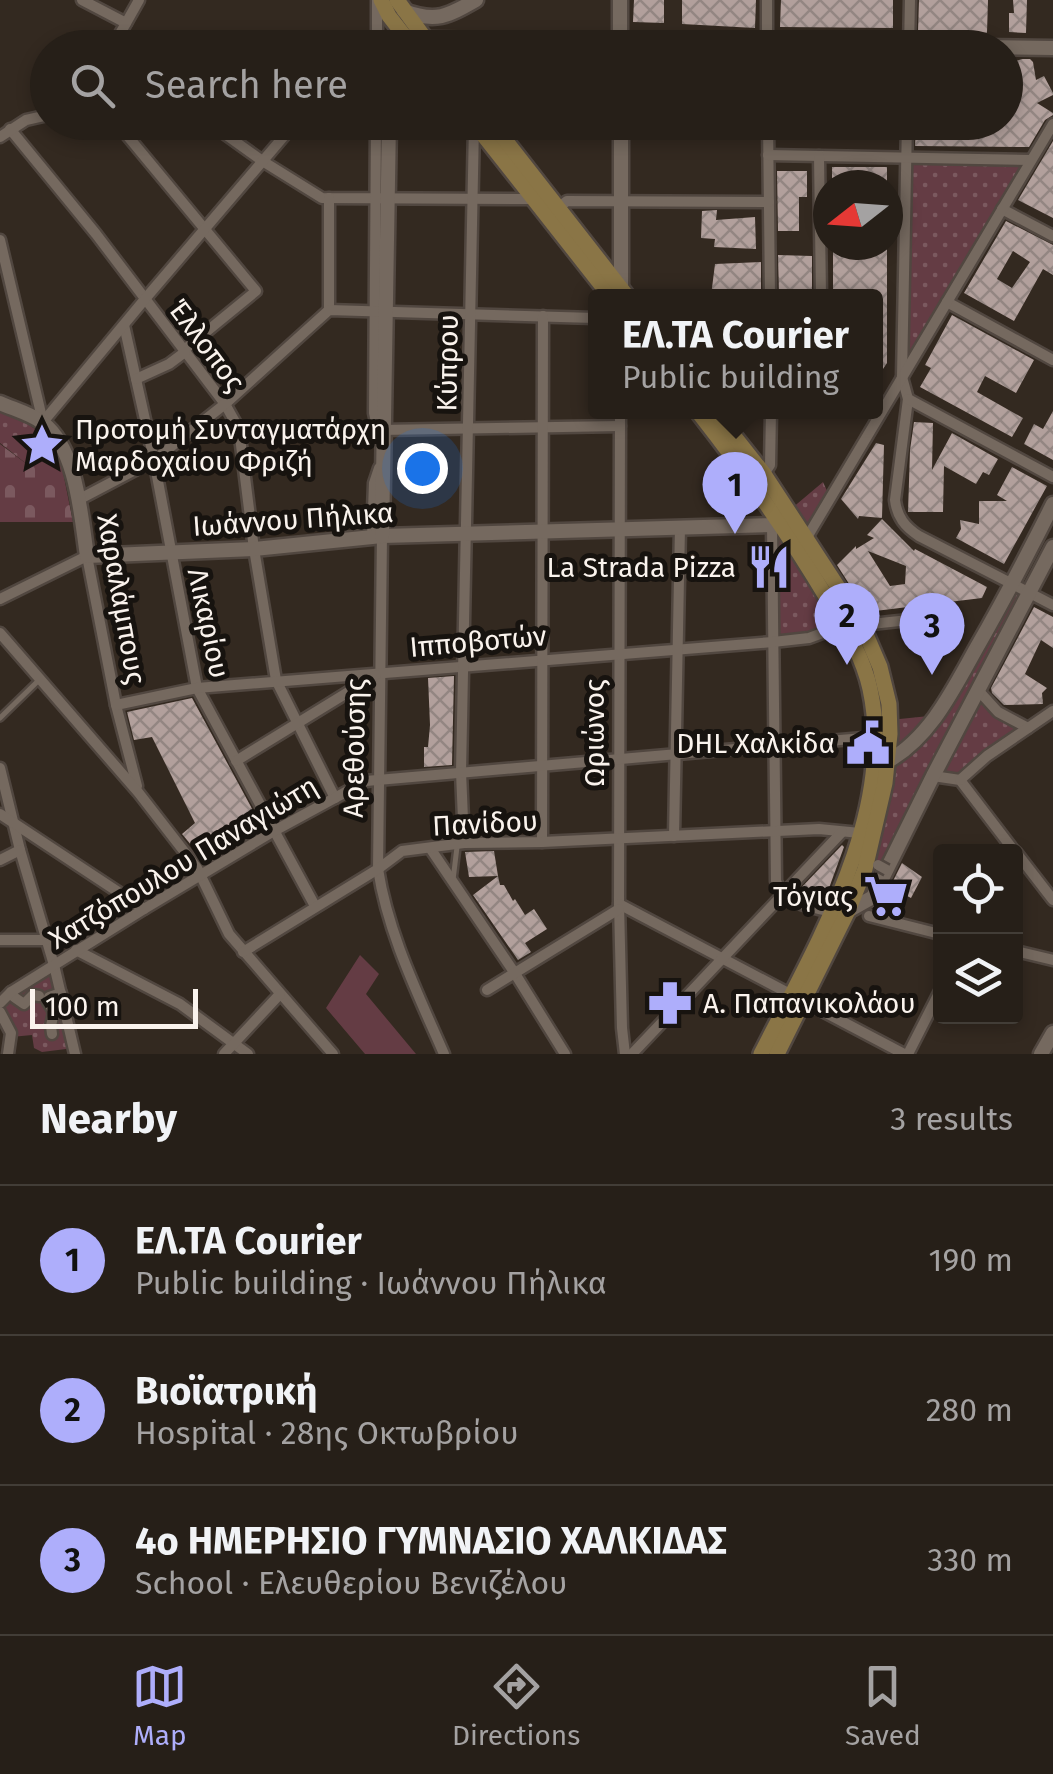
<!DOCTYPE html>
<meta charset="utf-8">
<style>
:root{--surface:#261f18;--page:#2e2721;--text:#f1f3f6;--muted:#a4a2a2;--line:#423d37;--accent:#aeaefb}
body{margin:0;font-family:"Fira Sans",sans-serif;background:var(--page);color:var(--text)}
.controls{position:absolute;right:30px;bottom:30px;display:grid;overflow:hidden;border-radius:10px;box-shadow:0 5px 15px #0003}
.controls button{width:90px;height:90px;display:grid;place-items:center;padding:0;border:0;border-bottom:2px solid var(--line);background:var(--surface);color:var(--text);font:50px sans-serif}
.compass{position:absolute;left:813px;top:170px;width:90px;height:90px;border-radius:50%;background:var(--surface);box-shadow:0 5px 15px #0003;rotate:253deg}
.scale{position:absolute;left:30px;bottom:25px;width:168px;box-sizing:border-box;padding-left:10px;border:5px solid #faf3ed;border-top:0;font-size:28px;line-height:35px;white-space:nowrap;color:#faf3ed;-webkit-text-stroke:8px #17130f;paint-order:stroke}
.you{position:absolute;left:422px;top:468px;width:35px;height:35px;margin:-25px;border:8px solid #fff;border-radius:50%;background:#1a73e8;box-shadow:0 0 0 15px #1a73e833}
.badge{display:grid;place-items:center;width:65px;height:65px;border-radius:50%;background:var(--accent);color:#111;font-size:32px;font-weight:700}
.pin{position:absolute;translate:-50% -82px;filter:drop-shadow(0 2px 5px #0008)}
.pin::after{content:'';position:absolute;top:52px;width:35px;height:30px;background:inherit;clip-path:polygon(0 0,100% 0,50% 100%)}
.popup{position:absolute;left:588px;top:289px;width:295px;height:130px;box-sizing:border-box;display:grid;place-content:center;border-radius:10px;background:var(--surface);filter:drop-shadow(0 2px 8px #0005);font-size:32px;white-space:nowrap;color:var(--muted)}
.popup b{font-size:38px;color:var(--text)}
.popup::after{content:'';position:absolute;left:50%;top:100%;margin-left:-20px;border:20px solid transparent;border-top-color:var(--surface)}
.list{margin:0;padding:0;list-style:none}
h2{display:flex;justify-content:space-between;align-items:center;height:130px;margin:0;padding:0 40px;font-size:42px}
h2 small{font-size:32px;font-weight:400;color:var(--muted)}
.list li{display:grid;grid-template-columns:65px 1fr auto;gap:30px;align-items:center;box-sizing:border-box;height:150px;padding:0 40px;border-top:2px solid var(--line)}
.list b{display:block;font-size:38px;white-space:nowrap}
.list p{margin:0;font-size:32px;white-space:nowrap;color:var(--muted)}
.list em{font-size:32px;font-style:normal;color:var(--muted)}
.icon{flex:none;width:55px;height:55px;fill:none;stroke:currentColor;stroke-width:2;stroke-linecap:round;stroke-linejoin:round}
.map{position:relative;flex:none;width:1053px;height:1054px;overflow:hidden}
.search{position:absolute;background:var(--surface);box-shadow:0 5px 15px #0003;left:30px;right:30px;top:30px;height:110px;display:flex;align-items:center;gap:25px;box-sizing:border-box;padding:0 35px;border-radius:55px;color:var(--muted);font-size:38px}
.sheet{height:580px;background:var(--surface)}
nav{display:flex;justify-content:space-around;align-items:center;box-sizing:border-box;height:140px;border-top:2px solid var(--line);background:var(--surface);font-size:28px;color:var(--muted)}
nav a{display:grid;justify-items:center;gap:5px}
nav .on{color:var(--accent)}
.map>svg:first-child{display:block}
.grass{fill:#643c44}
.cemetery{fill:url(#cemetery-stones)}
.park{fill:url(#park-dots)}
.building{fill:url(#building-cross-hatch);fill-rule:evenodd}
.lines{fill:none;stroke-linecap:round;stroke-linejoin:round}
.lane-casing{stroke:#514740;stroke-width:10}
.street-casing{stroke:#514740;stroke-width:15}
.secondary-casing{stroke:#514740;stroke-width:19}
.primary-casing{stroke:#514740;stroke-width:20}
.lane{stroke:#75695f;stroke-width:5}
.street{stroke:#75695f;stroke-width:10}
.secondary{stroke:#75695f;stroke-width:14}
.primary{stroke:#8a7546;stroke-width:15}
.street-bridge-casing{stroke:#514740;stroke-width:15;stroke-linecap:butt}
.street-bridge{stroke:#75695f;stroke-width:10}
.labels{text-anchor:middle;stroke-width:10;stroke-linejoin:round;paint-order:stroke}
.street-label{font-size:28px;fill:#faf3ed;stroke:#17130f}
.poi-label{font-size:28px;fill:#faf3ed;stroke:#17130f;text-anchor:end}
</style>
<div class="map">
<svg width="1053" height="1054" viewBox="0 0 1053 1054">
<defs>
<pattern id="cemetery-stones" width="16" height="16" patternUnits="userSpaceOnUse" patternTransform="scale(2.5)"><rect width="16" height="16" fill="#643c44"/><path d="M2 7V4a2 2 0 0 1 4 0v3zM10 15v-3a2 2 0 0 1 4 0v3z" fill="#7b595f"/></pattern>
<pattern id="park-dots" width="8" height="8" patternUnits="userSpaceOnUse" patternTransform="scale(2.5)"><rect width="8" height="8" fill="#643c44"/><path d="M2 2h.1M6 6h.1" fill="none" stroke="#7b595f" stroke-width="1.8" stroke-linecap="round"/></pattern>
<pattern id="building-cross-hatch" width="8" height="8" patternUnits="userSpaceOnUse" patternTransform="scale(2.5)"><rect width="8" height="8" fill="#b2a09c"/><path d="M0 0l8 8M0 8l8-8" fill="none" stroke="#938682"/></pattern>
</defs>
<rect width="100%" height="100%" fill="#332920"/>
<polygon class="grass" points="360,955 379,974 366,994 416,1054 365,1054 326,1008"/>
<polygon class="cemetery" points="0,444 28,465 56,453 62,467 73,522 0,522"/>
<g class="park">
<polygon points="907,158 1031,160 902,377"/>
<path d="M0,411C25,421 43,430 56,453L28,465L0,443Z"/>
<polygon points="823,482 828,493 806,539 851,607 890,720 929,716 1013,584 1029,592 978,690 1028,728 960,780 933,776 887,866 869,859 874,721 843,626 773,642 772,525"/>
<polygon points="54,965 74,1048 42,1052 34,1048 32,1035 11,1037 0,1003"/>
</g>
<g class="building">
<polygon points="634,0 664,0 664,23 633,22"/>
<polygon points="682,0 756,0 755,28 682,24"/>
<polygon points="781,0 893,0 893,28 780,27"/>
<polygon points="919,0 988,0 987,33 918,31"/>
<polygon points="1013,0 1027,0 1026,33 1009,32 1009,13 1014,13"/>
<polygon points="1022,59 1030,59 1033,62 1036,80 1044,76 1053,93 1053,95 1037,103 1053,113 1053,115 1045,120 1029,147 915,146 916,125 943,125 943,122 1006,122 1006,64"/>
<polygon points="781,122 890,122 890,140 780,139"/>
<polygon points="1053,141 1053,218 1018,200"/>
<rect x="832" y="167" width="55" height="18"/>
<polygon points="777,171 807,171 807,197 799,197 799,231 778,231"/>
<polygon points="717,210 716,220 755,217 756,249 714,247 715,239 701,238 702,211"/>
<path d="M1006,221L1053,245V275L1043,269L1014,321L964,293ZM1013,251L1030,262L1012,288L997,279Z"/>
<polygon points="833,245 887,245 887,363 875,381 875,296 833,296"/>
<polygon points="778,255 812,256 812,296 779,296"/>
<polygon points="761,262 761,296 711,296 715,264"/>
<polygon points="952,315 1034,360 1016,393 985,376 977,392 1023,418 1012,437 920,387 931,368 925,365"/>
<polygon points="1053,411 1053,460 1024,444 1034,424 1043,429"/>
<polygon points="914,422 933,423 932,470 952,433 998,459 989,475 983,472 976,484 944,466 943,512 908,512 910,450"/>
<polygon points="876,443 884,445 882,518 859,516 858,519 841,499"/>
<polygon points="1012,467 1047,486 1004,564 956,538 961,529 960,520 979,524 979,501 1007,501 997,495"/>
<path d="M882,519L914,551L915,549L987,587L982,598L867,612L837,565L856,546V549L874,538L867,535ZM868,551L906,566L905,584L890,586Z"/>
<polygon points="1034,607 1053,617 1053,648 1041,640 1025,674 1047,688 1042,693 1043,704 1004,705 992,693 991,688"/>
<polygon points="454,676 452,765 424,767 424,747 428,747 430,725 428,678"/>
<polygon points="192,698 262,827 202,858 182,834 195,823 152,737 134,740 127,712"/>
<polygon points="842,845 844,847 825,899 800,894 799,890"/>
<polygon points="494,851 498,876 469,877 465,852"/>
<polygon points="902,863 922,877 911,898 890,887"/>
<polygon points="498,876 500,885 504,885 513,901 515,899 525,915 534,909 547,929 525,943 531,952 518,960 473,895"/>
</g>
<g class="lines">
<g class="lane-casing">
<g id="lane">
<polyline points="0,718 38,681"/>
<polyline points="453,880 457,847"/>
</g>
</g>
<g class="street-casing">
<g id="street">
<polyline points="82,0 126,23"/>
<polyline points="767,0 767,47"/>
<polyline points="112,48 139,0"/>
<polyline points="377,48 377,0"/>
<polyline points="909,48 910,0"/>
<polyline points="116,122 256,291 184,350"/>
<polyline points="208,122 264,162 322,198 533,199"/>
<polyline points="376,122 374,413 379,436"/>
<polyline points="768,122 770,296"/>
<path d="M907,122L902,377L908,399L895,500C897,517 905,527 919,536L1053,605"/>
<polyline points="10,129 96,234 225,404 239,429 254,549 276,680 335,798"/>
<polyline points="0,137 26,120 48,115"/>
<polyline points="768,155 1031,160"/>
<polyline points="819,156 821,296"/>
<polyline points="558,208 567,201 769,202"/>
<polyline points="1002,209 1053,236"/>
<polyline points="0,240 43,422"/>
<polyline points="947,302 1053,360"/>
<polyline points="329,310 329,198"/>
<polyline points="124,325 154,460 197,688 315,906"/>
<polyline points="136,379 169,364 185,352"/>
<polyline points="908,399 1053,477"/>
<polyline points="620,412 619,904 622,1028 625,1054"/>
<polyline points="43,422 145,299 296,122"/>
<polyline points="381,430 620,426"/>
<polyline points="764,474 770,465 771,412"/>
<polyline points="78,500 154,460 225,404 329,310 595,318"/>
<path d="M772,525L776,881C784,905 809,906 831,912"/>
<path d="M382,536L378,869C388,934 418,994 444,1054"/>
<polyline points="372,537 374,483 379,468"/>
<polyline points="806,539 1053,124"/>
<polyline points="0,599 87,556 116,705 137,786"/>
<polyline points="862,625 946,616"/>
<polyline points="0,633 138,792 197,868 229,934 333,1054"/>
<polyline points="978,690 998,712 1028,728"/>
<polyline points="116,705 197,688 773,642 809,638 844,625"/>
<polyline points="236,761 376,675"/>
<polyline points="0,768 20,850 54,965 75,1054"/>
<polyline points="933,776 960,780 1015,852"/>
<polyline points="960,780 987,756 1053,711"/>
<polyline points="0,814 144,909"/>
<polyline points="674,836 680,527"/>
<polyline points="542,842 543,316"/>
<polyline points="464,843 461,772 474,125"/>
<polyline points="430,848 514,972 565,1054"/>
<polyline points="1016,852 1053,900"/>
<polyline points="0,860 20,850"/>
<polyline points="619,904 904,1054"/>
<polyline points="869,916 940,934"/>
<polyline points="0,940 46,940"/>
<polyline points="76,950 180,1004 248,1054"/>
<polyline points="1016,951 1053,960"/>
<polyline points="243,952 378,869 402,851 464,843 542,842 819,829 860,833"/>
<polyline points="487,990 619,909"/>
<polyline points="11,992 14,997 24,1004 33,995 39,996"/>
<polyline points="61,993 49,997 48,1002 54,1012 65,1008"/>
<polyline points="0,1003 11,992 144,909 274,831 366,781 875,737"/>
<polyline points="0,1012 11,1033 8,1054"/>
<polyline points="52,1034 51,1026 54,1012"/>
<polyline points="224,1054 280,994"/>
<polyline points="632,1054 842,832"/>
<polyline points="908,1054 940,991"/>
</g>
</g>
<g class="secondary-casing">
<g id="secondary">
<polyline points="620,0 620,48"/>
<path d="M404,11C436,23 448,16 476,0"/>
<polyline points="420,42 425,39 1053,48"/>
<polyline points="621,122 621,292"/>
<path d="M0,403C13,409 32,414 43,423C77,449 81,517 87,556L254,549L382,536L772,525L778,520"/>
<polyline points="382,536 389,122"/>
<path d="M888,761C931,737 954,688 977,647C1004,600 1029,552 1053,504"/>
<polyline points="848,911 873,897 933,776 1053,547"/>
<polyline points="1041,1054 1053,1033"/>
</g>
</g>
<g class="primary-casing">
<g id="primary">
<polyline points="381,0 389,16 414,48"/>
<polyline points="397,0 432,48"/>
<polyline points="473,122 610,296"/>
<polyline points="491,122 627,296"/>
<path d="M698,412C745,472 789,534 828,600C845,628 863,656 870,689C897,813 815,947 761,1054"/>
<polyline points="715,412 764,474 851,607 862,625 880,667 889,704 890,734 885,783 865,869 848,911 777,1054"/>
</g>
</g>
<use href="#lane" class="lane"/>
<use href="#street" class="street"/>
<use href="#secondary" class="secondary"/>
<use href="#primary" class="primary"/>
<g class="street-bridge-casing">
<polyline id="street-bridge" points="878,865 887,870"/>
</g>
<use href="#street-bridge" class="street-bridge"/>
</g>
<defs>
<g id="sight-bare" transform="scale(3.45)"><path d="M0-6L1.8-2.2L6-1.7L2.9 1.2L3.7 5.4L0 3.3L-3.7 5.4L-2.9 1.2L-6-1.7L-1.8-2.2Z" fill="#aeaefb" stroke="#17130f" stroke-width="2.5" paint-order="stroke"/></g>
<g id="restaurant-bare" transform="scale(3.45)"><path d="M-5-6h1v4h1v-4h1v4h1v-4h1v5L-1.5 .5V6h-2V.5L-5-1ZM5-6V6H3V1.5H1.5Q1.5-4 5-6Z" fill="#aeaefb" stroke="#17130f" stroke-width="2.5" paint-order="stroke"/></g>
<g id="civic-bare" transform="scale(3.45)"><path d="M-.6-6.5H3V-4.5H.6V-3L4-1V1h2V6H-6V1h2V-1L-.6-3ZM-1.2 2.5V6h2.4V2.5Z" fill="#aeaefb" stroke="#17130f" stroke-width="2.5" paint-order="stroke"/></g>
<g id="supermarket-bare" transform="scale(3.45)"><path d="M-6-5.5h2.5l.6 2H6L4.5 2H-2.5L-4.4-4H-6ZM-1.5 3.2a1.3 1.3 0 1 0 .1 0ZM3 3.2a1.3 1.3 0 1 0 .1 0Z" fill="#aeaefb" stroke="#17130f" stroke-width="2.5" paint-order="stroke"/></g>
<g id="pharmacy-bare" transform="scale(3.45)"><path d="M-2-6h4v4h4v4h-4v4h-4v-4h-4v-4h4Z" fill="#aeaefb" stroke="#17130f" stroke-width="2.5" paint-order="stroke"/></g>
</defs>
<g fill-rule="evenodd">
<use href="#sight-bare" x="42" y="445"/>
<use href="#restaurant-bare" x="769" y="567"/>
<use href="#civic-bare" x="868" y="743"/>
<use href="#supermarket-bare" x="886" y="896"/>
<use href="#pharmacy-bare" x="670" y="1003"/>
</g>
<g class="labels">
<g class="street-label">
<text transform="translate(207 345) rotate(53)" y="10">Έλλοπος</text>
<text transform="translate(447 363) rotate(-89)" y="10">Κύπρου</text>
<text transform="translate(293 519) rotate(-4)" y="10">Ιωάννου Πήλικα</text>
<text transform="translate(122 599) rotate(80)" y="10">Χαραλάμπους</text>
<text transform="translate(209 623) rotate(78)" y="10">Λικαρίου</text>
<text transform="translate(478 641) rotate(-5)" y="10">Ιπποβοτών</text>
<text transform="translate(594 733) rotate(-90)" y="10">Ωριώνος</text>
<text transform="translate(354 748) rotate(-89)" y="10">Αρεθούσης</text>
<text transform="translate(485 823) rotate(-3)" y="10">Πανίδου</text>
<text transform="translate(183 862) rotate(-31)" y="10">Χατζόπουλου Παναγιώτη</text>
</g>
<g class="poi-label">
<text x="75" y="439" text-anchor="start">Προτομή Συνταγματάρχη<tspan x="75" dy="32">Μαρδοχαίου Φριζή</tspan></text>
<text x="736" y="577">La Strada Pizza</text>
<text x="835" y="753">DHL Χαλκίδα</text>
<text x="853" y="906">Τόγιας</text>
<text x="703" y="1013" text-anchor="start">Α. Παπανικολάου</text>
</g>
</g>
</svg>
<div class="controls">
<button><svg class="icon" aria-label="locate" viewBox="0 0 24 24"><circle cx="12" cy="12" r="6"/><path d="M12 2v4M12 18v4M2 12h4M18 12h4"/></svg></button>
<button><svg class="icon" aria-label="layers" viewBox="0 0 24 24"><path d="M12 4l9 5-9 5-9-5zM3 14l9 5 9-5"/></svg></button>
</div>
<svg class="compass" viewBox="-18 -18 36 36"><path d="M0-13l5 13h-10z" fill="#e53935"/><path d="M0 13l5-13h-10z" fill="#a4a2a2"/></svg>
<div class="scale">100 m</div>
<div class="you"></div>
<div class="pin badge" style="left:735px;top:534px">1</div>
<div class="popup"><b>ΕΛ.ΤΑ Courier</b>Public building</div>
<div class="pin badge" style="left:847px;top:665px">2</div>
<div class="pin badge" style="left:932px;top:675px">3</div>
<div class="search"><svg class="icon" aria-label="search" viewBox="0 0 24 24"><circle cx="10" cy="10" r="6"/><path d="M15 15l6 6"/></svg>Search here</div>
</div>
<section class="sheet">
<h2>Nearby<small>3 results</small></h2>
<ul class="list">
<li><span class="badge">1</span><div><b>ΕΛ.ΤΑ Courier</b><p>Public building · Ιωάννου Πήλικα</p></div><em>190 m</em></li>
<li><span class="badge">2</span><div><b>Βιοϊατρική</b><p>Hospital · 28ης Οκτωβρίου</p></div><em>280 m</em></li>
<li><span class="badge">3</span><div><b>4ο ΗΜΕΡΗΣΙΟ ΓΥΜΝΑΣΙΟ ΧΑΛΚΙΔΑΣ</b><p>School · Ελευθερίου Βενιζέλου</p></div><em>330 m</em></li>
</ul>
</section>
<nav>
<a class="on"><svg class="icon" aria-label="map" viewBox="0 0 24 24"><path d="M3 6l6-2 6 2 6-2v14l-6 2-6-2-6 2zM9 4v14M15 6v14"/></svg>Map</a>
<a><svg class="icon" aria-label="directions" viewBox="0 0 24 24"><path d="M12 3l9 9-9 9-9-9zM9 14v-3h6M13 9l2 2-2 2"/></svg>Directions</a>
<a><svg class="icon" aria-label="saved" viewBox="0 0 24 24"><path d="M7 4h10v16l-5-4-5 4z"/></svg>Saved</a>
</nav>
